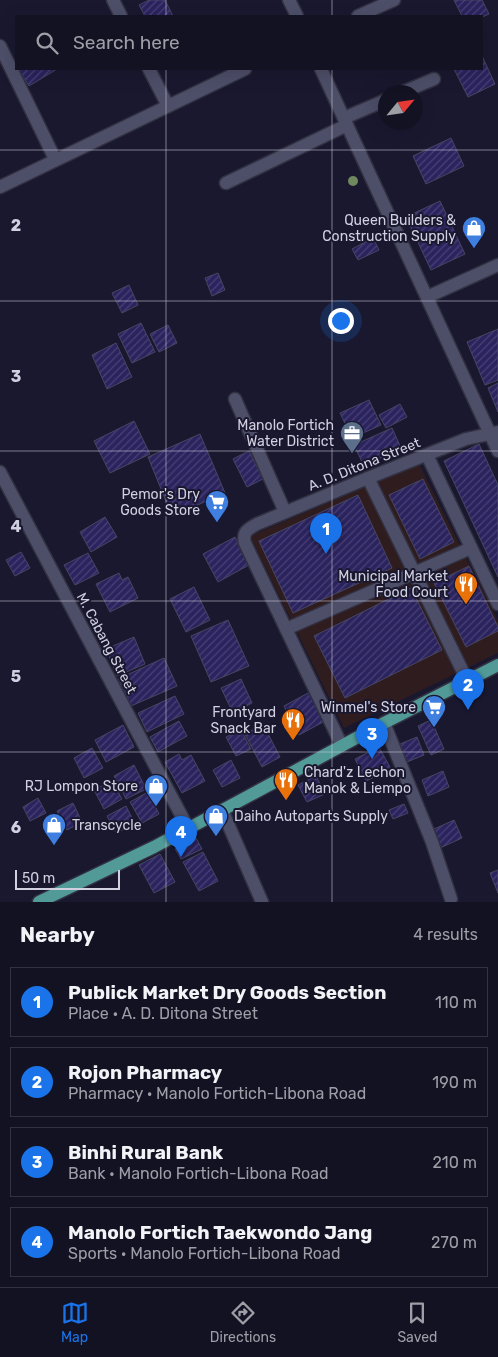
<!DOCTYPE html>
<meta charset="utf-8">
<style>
:root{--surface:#131223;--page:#1c1b2b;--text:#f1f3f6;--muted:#9d9ea6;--line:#323241;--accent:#1a73e8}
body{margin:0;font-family:Rubik,sans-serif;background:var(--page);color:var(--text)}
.compass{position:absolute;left:378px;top:85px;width:45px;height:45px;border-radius:50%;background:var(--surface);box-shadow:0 5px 20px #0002;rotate:61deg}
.scale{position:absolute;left:15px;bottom:12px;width:105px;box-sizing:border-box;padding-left:5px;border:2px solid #d0d0e0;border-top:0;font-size:14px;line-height:18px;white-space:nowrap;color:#d0d0e0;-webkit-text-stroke:4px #19182f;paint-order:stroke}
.you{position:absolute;left:340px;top:320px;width:18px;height:18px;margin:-12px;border:4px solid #fff;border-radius:50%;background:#1a73e8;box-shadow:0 0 0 8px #1a73e833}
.badge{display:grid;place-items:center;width:32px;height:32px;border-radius:50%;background:var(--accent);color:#fff;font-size:16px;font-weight:700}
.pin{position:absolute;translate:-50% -41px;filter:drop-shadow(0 1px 2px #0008)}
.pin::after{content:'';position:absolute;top:26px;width:18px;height:15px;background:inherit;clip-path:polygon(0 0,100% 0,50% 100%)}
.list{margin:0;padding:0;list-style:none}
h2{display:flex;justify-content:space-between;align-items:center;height:65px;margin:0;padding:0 20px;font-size:21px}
h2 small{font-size:16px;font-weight:400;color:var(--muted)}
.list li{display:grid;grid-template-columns:32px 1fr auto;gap:15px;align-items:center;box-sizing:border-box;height:70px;margin:0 10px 10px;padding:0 10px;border:1px solid var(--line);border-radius:0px}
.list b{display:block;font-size:19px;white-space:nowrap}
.list p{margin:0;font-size:16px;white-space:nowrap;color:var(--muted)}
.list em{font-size:16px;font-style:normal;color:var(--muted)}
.icon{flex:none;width:28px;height:28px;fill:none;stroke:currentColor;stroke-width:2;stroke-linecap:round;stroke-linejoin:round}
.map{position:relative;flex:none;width:498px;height:902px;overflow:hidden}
.search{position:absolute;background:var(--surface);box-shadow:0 5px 20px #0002;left:15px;right:15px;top:15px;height:55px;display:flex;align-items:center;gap:12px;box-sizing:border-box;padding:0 18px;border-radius:0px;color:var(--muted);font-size:19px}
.sheet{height:385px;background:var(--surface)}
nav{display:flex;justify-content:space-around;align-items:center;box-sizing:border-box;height:70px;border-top:1px solid var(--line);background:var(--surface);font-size:14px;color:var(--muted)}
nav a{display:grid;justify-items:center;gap:2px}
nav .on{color:var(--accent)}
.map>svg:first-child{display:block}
.commercial{fill:#2f1c1f}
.building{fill:url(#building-hatch);stroke:#464661}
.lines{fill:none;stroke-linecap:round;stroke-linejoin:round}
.minor-casing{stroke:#323142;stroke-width:15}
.major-casing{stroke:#323142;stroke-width:15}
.minor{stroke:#4d4e68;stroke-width:12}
.major{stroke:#519a97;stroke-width:12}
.tree{fill:#6f885e}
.grid{fill:none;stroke:#d0d0e0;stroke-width:1;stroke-opacity:0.55}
.labels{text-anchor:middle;stroke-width:4;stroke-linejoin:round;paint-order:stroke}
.poi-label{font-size:14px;fill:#d0d0e0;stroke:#19182f;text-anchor:end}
.street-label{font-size:14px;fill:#d0d0e0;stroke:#19182f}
.grid-label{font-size:16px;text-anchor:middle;font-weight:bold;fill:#d0d0e0;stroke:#19182f;stroke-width:4;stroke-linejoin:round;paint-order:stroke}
</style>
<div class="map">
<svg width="498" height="902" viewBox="0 0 498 902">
<defs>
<pattern id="building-hatch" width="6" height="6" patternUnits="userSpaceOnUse" patternTransform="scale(1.25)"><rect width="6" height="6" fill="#2a235e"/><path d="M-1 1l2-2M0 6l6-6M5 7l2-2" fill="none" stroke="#484275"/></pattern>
</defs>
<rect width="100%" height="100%" fill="#19182f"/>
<polygon class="commercial" points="419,464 498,621 498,653 344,728 250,536"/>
<g class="building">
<polygon points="149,0 165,0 173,16 145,16 139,5"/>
<polygon points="454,0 482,0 489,14 482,17 462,16"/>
<polygon points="482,56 495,84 468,97 454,69 482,69"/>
<polygon points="18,69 57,69 29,86"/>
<polygon points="451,138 464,166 426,184 413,156"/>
<polygon points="440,201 465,254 431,270 406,217"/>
<polygon points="373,238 379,250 358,260 352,249"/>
<polygon points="218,273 225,290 212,296 205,278"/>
<polygon points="129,285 138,305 122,313 112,293"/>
<polygon points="141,323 155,352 132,363 118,334"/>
<polygon points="168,325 177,343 159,352 150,334"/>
<polygon points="498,329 498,380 485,385 467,342"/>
<polygon points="116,343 132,377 107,389 92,355"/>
<polygon points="498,383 498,412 488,388"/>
<polygon points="369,400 381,425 352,438 340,413"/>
<polygon points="400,404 407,417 386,428 379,415"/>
<polygon points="134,421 150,454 110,473 94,441"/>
<polygon points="392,428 401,448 364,466 354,445"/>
<polygon points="200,434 225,493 172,516 148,457"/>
<polygon points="479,444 498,485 498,577 444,461"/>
<polygon points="249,451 263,479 247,487 233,459"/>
<polygon points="423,479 454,542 420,559 389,495"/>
<polygon points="358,495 392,568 293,613 259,541"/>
<polygon points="105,517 117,537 91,552 80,532"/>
<polygon points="235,537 249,565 218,582 203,554"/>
<polygon points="21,552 30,568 15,576 6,560"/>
<polygon points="88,553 99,573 75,585 64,565"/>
<polygon points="469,566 498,627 498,631 466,647 434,583"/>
<polygon points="119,573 122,580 128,577 138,598 110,612 96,584"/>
<polygon points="194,587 210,620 186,632 170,599"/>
<polygon points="411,588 442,650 345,698 314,636"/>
<polygon points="228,620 249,666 211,682 191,636"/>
<polygon points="134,637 145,664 117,676 106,649"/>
<polygon points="164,658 177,686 131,706 118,679"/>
<polygon points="241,679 252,703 233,713 221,688"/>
<polygon points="310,692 325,721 299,735 284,706"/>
<polygon points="175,696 184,714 147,732 138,713"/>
<polygon points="431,720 444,749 431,755 418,726"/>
<polygon points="179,721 187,736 158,752 150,737"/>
<polygon points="263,724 280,757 262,767 245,734"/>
<polygon points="123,725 134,747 106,762 95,740"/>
<polygon points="241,730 251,749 236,756 226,737"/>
<polygon points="417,737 424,755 407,762 400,744"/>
<polygon points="379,747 391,769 366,781 355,759"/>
<polygon points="92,748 103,768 84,778 74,758"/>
<polygon points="179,754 182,760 191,755 205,781 182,793 165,762"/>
<polygon points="231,760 240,778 222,787 213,770"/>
<polygon points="134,765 146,789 126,799 114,776"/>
<polygon points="443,771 449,787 428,796 422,780"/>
<polygon points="316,776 325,794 307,802 298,785"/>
<polygon points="112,781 122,799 104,809 94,790"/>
<polygon points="148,792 159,814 142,823 130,802"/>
<polygon points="38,798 46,813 30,821 23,807"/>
<polygon points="73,803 82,822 67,830 57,811"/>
<polygon points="404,804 408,813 393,819 389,810"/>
<polygon points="126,806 135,824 116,833 107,816"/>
<polygon points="454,820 462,838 440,848 432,830"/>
<polygon points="196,838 202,849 181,859 175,849"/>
<polygon points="203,852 218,881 199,891 183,862"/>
<polygon points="160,854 175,882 154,893 139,865"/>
<polygon points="498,870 498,893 490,873"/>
</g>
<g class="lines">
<g class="minor-casing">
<g id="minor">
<polyline points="113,0 121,16"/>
<polyline points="289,0 297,16"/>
<polyline points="358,16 394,0"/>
<polyline points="0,46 55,159"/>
<polyline points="149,69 168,106"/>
<polyline points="321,69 498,451"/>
<polyline points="403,92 434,79"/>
<polyline points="344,118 386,100"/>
<polyline points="226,183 347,125"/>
<polyline points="0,187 245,69"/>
<polyline points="427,297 498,265"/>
<polyline points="235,399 285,512"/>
<polyline points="427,455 498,604"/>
<polyline points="0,472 188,828"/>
<polyline points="368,478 467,680"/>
<polyline points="286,629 471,548"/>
<polyline points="384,723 432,842 451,899"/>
<path d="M342,746L245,543C242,532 248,529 257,524L368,478L466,439L498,432"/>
<polyline points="222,810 262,902"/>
</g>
</g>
<g class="major-casing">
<polyline id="major" points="39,902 154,847 384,723 498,665"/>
</g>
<use href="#minor" class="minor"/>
<use href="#major" class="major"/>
</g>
<circle class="tree" cx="353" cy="181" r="5"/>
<path class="grid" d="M166,0V16M332,0V16M166,69V902M332,69V902M0,150H498M0,301H498M0,451H498M0,601H498M0,752H498"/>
<defs>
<g id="shop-pin" transform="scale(1.25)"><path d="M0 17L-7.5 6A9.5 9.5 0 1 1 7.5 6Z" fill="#3f7fe0" stroke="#19182f"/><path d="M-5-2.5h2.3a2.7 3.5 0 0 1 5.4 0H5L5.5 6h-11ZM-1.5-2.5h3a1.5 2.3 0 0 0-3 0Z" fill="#fff"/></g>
<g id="office-pin" transform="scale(1.25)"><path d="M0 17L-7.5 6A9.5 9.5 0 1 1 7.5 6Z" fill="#5c6f8a" stroke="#19182f"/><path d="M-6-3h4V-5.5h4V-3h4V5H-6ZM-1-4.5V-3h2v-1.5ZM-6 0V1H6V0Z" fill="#fff"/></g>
<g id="supermarket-pin" transform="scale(1.25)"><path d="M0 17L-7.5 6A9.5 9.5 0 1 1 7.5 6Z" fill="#3f7fe0" stroke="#19182f"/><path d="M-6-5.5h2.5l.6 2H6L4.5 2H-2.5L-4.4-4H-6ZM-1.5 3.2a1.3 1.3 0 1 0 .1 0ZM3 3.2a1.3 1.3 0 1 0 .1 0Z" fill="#fff"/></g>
<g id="restaurant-pin" transform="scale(1.25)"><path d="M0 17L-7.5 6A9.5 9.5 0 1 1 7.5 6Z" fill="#e8710a" stroke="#19182f"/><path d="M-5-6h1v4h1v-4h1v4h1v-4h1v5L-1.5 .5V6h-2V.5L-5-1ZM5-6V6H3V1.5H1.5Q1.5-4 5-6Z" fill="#fff"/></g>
</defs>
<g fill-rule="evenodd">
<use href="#shop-pin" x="474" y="228"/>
<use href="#office-pin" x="352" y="433"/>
<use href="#supermarket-pin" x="217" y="502"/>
<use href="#restaurant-pin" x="466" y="584"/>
<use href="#supermarket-pin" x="434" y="707"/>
<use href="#restaurant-pin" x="293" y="720"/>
<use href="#restaurant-pin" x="286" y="780"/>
<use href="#shop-pin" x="156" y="786"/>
<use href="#shop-pin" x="216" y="816"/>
<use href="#shop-pin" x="54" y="825"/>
</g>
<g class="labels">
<g class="poi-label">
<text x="456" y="225">Queen Builders &amp;<tspan x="456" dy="16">Construction Supply</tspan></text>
<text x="334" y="430">Manolo Fortich<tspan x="334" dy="16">Water District</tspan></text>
<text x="200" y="499">Pemor's Dry<tspan x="200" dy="16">Goods Store</tspan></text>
<text x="448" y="581">Municipal Market<tspan x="448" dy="16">Food Court</tspan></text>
<text x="416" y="712">Winmel's Store</text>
<text x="276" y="717">Frontyard<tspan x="276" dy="16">Snack Bar</tspan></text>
<text x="304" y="777" text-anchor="start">Chard'z Lechon<tspan x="304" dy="16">Manok &amp; Liempo</tspan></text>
<text x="138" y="791">RJ Lompon Store</text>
<text x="234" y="821" text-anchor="start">Daiho Autoparts Supply</text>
<text x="72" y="830" text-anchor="start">Transcycle</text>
</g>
<g class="street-label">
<text transform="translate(364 464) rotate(-22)" y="5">A. D. Ditona Street</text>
<text transform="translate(107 643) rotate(62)" y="5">M. Cabang Street</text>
</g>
</g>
<g class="grid-label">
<text x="16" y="231">2</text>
<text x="16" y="382">3</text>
<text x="16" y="532">4</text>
<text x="16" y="682">5</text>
<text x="16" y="833">6</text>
</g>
</svg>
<svg class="compass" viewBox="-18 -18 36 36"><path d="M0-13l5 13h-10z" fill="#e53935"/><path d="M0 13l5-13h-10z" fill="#9d9ea6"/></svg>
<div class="scale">50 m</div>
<div class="you"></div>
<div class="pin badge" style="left:326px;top:554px">1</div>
<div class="pin badge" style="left:468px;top:710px">2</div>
<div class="pin badge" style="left:372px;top:759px">3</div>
<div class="pin badge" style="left:181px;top:857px">4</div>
<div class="search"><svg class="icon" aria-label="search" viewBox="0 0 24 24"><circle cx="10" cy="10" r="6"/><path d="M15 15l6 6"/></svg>Search here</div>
</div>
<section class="sheet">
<h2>Nearby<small>4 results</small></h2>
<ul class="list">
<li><span class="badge">1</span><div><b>Publick Market Dry Goods Section</b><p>Place · A. D. Ditona Street</p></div><em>110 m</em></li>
<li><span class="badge">2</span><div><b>Rojon Pharmacy</b><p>Pharmacy · Manolo Fortich-Libona Road</p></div><em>190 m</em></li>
<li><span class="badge">3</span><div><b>Binhi Rural Bank</b><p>Bank · Manolo Fortich-Libona Road</p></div><em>210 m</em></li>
<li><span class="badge">4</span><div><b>Manolo Fortich Taekwondo Jang</b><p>Sports · Manolo Fortich-Libona Road</p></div><em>270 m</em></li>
</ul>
</section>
<nav>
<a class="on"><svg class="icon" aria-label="map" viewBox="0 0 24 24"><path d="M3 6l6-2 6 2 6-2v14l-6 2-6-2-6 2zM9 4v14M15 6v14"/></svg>Map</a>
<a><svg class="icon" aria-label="directions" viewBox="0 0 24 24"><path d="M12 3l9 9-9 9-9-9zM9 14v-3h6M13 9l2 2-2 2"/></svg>Directions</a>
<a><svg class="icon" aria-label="saved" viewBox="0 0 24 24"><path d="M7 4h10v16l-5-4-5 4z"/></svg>Saved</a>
</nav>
